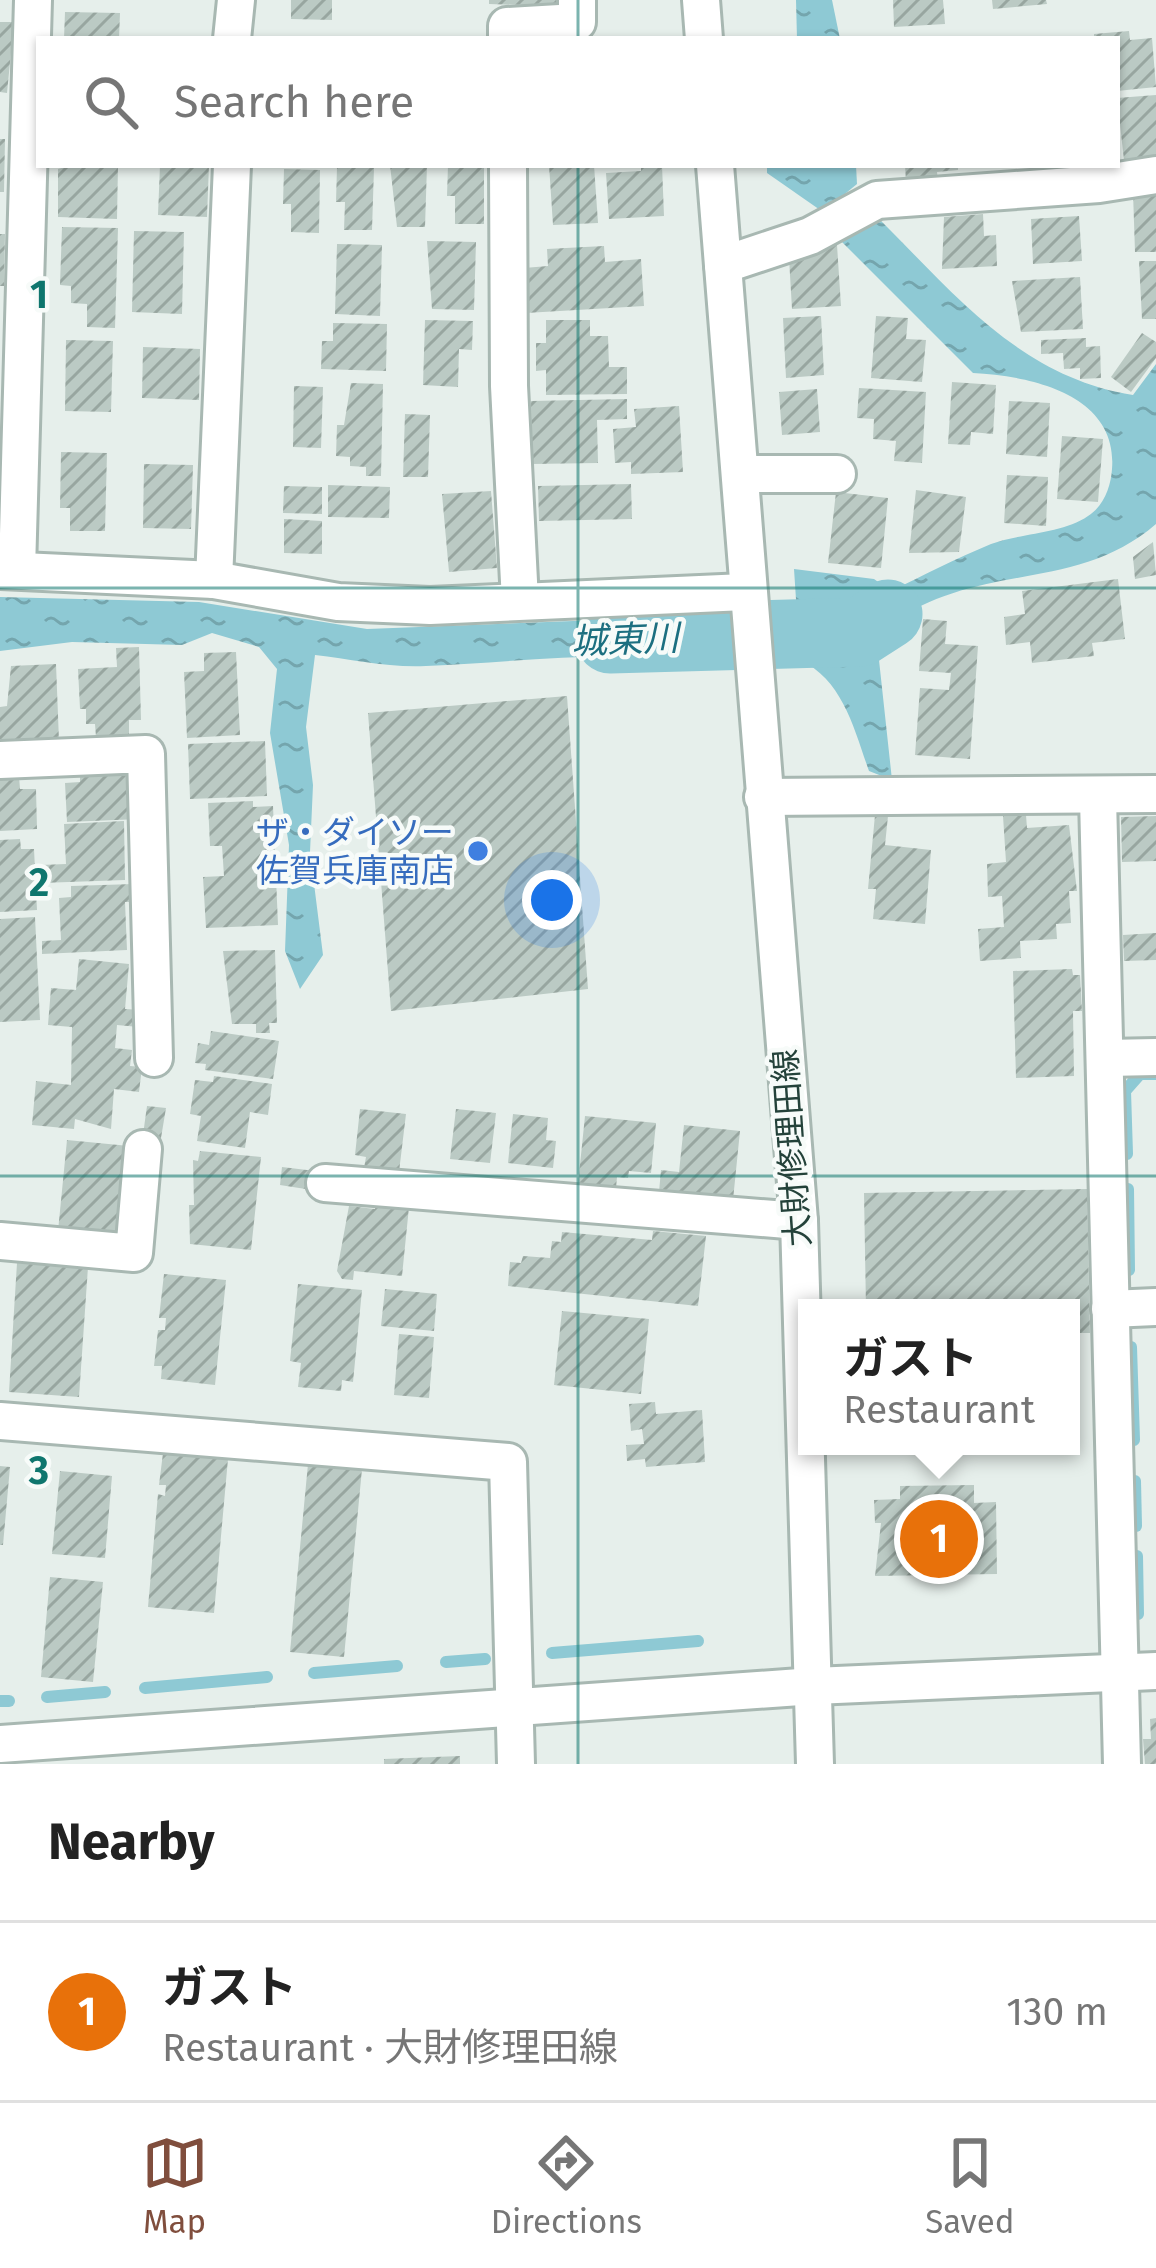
<!DOCTYPE html>
<meta charset="utf-8">
<style>
:root{--surface:#fff;--page:#f6f6f6;--text:#222;--muted:#767676;--line:#e0e0e0;--accent:#804e3d}
body{margin:0;font-family:"Fira Sans","Noto Sans JP",sans-serif;background:var(--page);color:var(--text)}
.you{position:absolute;left:552px;top:900px;width:42px;height:42px;margin:-30px;border:9px solid #fff;border-radius:50%;background:#1a73e8;box-shadow:0 0 0 18px #1a73e833}
.badge{display:grid;place-items:center;width:78px;height:78px;border-radius:50%;background:var(--accent);color:#fff;font-size:39px;font-weight:700}
.pin{position:absolute;translate:-50% -50%;border:6px solid #fff;box-shadow:0 3px 12px #0006}
.popup{position:absolute;left:798px;top:1299px;width:282px;height:156px;box-sizing:border-box;display:grid;place-content:center;border-radius:0px;background:var(--surface);filter:drop-shadow(0 3px 9px #0005);font-size:39px;white-space:nowrap;color:var(--muted)}
.popup b{font-size:45px;color:var(--text)}
.popup::after{content:'';position:absolute;left:50%;top:100%;margin-left:-24px;border:24px solid transparent;border-top-color:var(--surface)}
.list{margin:0;padding:0;list-style:none}
h2{display:flex;justify-content:space-between;align-items:center;height:156px;margin:0;padding:0 48px;font-size:51px}
h2 small{font-size:39px;font-weight:400;color:var(--muted)}
.list li{display:grid;grid-template-columns:78px 1fr auto;gap:36px;align-items:center;box-sizing:border-box;height:180px;padding:0 48px;border-top:3px solid var(--line)}
.list b{display:block;font-size:45px;white-space:nowrap}
.list p{margin:0;font-size:39px;white-space:nowrap;color:var(--muted)}
.list em{font-size:39px;font-style:normal;color:var(--muted)}
.icon{flex:none;width:66px;height:66px;fill:none;stroke:currentColor;stroke-width:2;stroke-linecap:round;stroke-linejoin:round}
.map{position:relative;flex:none;width:1156px;height:1764px;overflow:hidden}
.search{position:absolute;background:var(--surface);box-shadow:0 3px 9px #0004;left:36px;right:36px;top:36px;height:132px;display:flex;align-items:center;gap:30px;box-sizing:border-box;padding:0 42px;border-radius:0px;color:var(--muted);font-size:45px}
.sheet{height:336px;background:var(--surface)}
nav{display:flex;justify-content:space-around;align-items:center;box-sizing:border-box;height:168px;border-top:3px solid var(--line);background:var(--surface);font-size:33px;color:var(--muted)}
nav a{display:grid;justify-items:center;gap:6px}
nav .on{color:var(--accent)}
.map>svg:first-child{display:block}
.water{fill:url(#water-ripples)}
.lines{fill:none;stroke-linecap:round;stroke-linejoin:round}
.stream{stroke:#8ec9d4;stroke-width:12}
.river{stroke:#8ec9d4;stroke-width:69}
.building{fill:url(#building-hatch)}
.minor-casing{stroke:#a8b8b2;stroke-width:42}
.minor{stroke:#fff;stroke-width:36}
.grid{fill:none;stroke:#0f766e;stroke-width:3;stroke-opacity:0.55}
.shop-dot{fill:#3f7fe0;stroke:#f7fbf9;stroke-width:4.5}
.labels{text-anchor:middle;stroke-width:9;stroke-linejoin:round;paint-order:stroke}
.shop-label{font-size:33px;fill:#366cbe;stroke:#f7fbf9;text-anchor:end}
.street-label{font-size:33px;fill:#24423a;stroke:#f7fbf9}
.water-label{font-size:36px;font-style:italic;fill:#1c6f80;stroke:#f7fbf9}
.grid-label{font-size:39px;text-anchor:middle;font-weight:bold;fill:#0f766e;stroke:#f7fbf9;stroke-width:9;stroke-linejoin:round;paint-order:stroke}
</style>
<div class="map">
<svg width="1156" height="1764" viewBox="0 0 1156 1764">
<defs>
<pattern id="water-ripples" width="26" height="14" patternUnits="userSpaceOnUse" patternTransform="scale(3)"><rect width="26" height="14" fill="#8ec9d4"/><path d="M2 4q2-2 4 0t4 0M15 11q2-2 4 0t4 0" fill="none" stroke="#74a5ad"/></pattern>
<pattern id="building-hatch" width="6" height="6" patternUnits="userSpaceOnUse" patternTransform="scale(3)"><rect width="6" height="6" fill="#bbcac4"/><path d="M-1 1l2-2M0 6l6-6M5 7l2-2" fill="none" stroke="#98a6a0"/></pattern>
</defs>
<rect width="100%" height="100%" fill="#e6efeb"/>
<g class="water">
<polygon points="796,0 832,0 840,39 797,39"/>
<polygon points="767,165 856,165 857,184 823,212 767,173"/>
<path d="M871,211C951,289 1016,376 1133,395L1156,364V524C1075,594 978,560 888,626L879,660L892,780L869,771C854,729 843,680 800,660L794,569L874,579L891,591C924,575 957,558 991,544C1021,533 1062,534 1088,516C1104,506 1111,486 1112,469C1118,395 1032,376 973,373L836,236Z"/>
<path d="M0,597L199,602L367,629L677,617L706,623V662C611,649 521,662 426,666C389,668 351,659 315,655L306,727L313,785L310,852L323,955L300,989L285,951L289,845L270,733L277,669L259,647L212,633L182,645L72,642L0,651Z"/>
</g>
<g class="lines">
<g class="stream">
<polyline points="1127,1154 1125,1091 1140,1074 1155,1074"/>
<polyline points="1128,1189 1129,1270"/>
<polyline points="1131,1347 1134,1440"/>
<polyline points="1135,1481 1136,1526"/>
<polyline points="1137,1556 1138,1614"/>
<polyline points="552,1653 698,1641"/>
<polyline points="446,1662 485,1659"/>
<polyline points="314,1673 397,1666"/>
<polyline points="145,1688 267,1677"/>
<polyline points="47,1697 105,1692"/>
<polyline points="0,1701 9,1701"/>
</g>
<polyline class="river" points="610,639 860,632 888,614"/>
</g>
<g class="building">
<polygon points="291,0 332,0 332,20 291,19"/>
<polygon points="489,0 556,0 556,6 489,4"/>
<polygon points="893,0 943,0 945,24 894,27"/>
<polygon points="992,0 1046,0 1047,4 993,9"/>
<polygon points="65,12 120,13 119,39 64,39"/>
<polygon points="0,22 14,22 7,93 0,92"/>
<polygon points="1129,31 1130,40 1152,38 1156,87 1117,91 1117,39 1094,39 1094,34"/>
<polygon points="1156,95 1156,157 1124,160 1117,98"/>
<polygon points="0,139 5,139 4,192 0,192"/>
<polygon points="74,165 118,165 117,219 58,217 58,169"/>
<polygon points="160,165 209,165 207,217 158,215"/>
<polygon points="390,165 427,165 425,227 397,227"/>
<polygon points="448,165 484,165 484,224 455,224 455,196 447,196"/>
<polygon points="549,165 594,165 598,223 553,225"/>
<polygon points="641,165 662,165 664,216 609,219 606,173 641,171"/>
<polygon points="905,165 958,165 958,170 937,172 938,181 906,182"/>
<polygon points="337,167 374,168 372,230 344,230 345,202 336,202"/>
<polygon points="284,169 320,170 319,233 291,232 291,204 283,204"/>
<polygon points="1156,191 1156,252 1135,252 1133,192"/>
<polygon points="983,214 984,236 996,235 997,266 942,269 944,217"/>
<polygon points="1079,216 1082,261 1033,264 1031,219"/>
<polygon points="62,227 118,228 115,328 87,327 87,304 71,303 71,286 60,285"/>
<polygon points="134,231 184,232 182,314 132,312"/>
<polygon points="0,234 5,234 4,286 0,286"/>
<polygon points="427,241 476,242 474,310 432,309"/>
<polygon points="337,244 382,245 380,316 335,314"/>
<polygon points="837,245 841,306 792,309 789,258 812,257 811,247"/>
<polygon points="604,246 605,262 641,259 644,306 526,313 524,268 548,266 547,249"/>
<polygon points="1139,261 1156,261 1156,319 1142,319"/>
<polygon points="1080,277 1083,329 1021,332 1012,281"/>
<polygon points="821,316 824,375 786,378 783,318"/>
<polygon points="876,316 908,318 906,339 926,340 922,382 871,378"/>
<polygon points="425,320 473,321 472,350 459,349 458,387 423,385"/>
<polygon points="546,320 590,320 590,336 608,336 609,367 627,367 627,394 546,395 546,370 536,371 536,343 546,343"/>
<polygon points="333,323 387,324 386,371 321,369 322,341 333,341"/>
<polygon points="1142,333 1156,342 1156,358 1131,392 1111,377"/>
<polygon points="1086,338 1086,347 1100,346 1101,378 1080,379 1080,368 1064,369 1063,353 1041,354 1041,340"/>
<polygon points="66,340 113,341 111,412 65,411"/>
<polygon points="143,347 200,349 199,400 142,398"/>
<polygon points="952,382 996,385 993,434 971,432 970,445 948,444"/>
<polygon points="351,383 383,384 381,476 366,476 366,467 350,466 350,457 336,456 337,425 344,425"/>
<polygon points="294,386 323,387 321,448 293,447"/>
<polygon points="859,388 926,392 922,463 894,461 896,441 873,439 874,419 857,418"/>
<polygon points="817,389 820,432 782,435 779,392"/>
<polygon points="627,399 627,419 597,420 598,463 532,464 531,401"/>
<polygon points="1009,401 1050,403 1047,457 1006,454"/>
<polygon points="679,406 683,472 631,474 631,462 615,463 613,429 636,427 634,409"/>
<polygon points="405,414 430,415 428,477 403,477"/>
<polygon points="1062,436 1103,439 1098,502 1057,499"/>
<polygon points="61,452 107,453 105,531 70,531 70,508 60,508"/>
<polygon points="144,464 193,465 191,529 143,528"/>
<polygon points="1007,475 1048,477 1046,526 1004,523"/>
<polygon points="631,484 632,519 539,521 538,486"/>
<polygon points="328,485 390,487 389,518 328,517"/>
<polygon points="284,486 322,487 322,514 283,513"/>
<polygon points="916,490 966,497 959,552 909,553"/>
<polygon points="491,491 497,568 449,572 442,494"/>
<polygon points="836,492 888,498 881,568 828,563"/>
<polygon points="284,519 322,521 322,554 284,553"/>
<polygon points="1153,542 1156,575 1135,579 1133,557"/>
<polygon points="1118,579 1125,639 1092,643 1094,656 1032,663 1030,642 1006,645 1004,617 1025,614 1022,591"/>
<polygon points="923,619 947,621 945,644 978,646 970,759 915,755 920,688 949,690 951,673 919,671"/>
<polygon points="139,647 141,720 129,720 129,736 96,737 95,724 86,724 86,709 80,709 78,669 117,667 116,648"/>
<polygon points="236,652 240,735 187,738 184,672 204,671 204,653"/>
<polygon points="56,664 59,741 0,743 0,707 7,706 11,666"/>
<polygon points="567,696 588,989 391,1011 368,713"/>
<polygon points="265,741 267,796 190,799 188,744"/>
<polygon points="138,770 140,819 67,822 65,783 80,782 80,772"/>
<polygon points="0,776 19,776 20,789 36,789 37,829 0,831"/>
<polygon points="253,801 253,807 273,806 278,925 206,928 203,877 224,876 222,846 210,846 208,803"/>
<polygon points="875,815 888,816 885,845 931,850 925,924 873,919 876,889 868,889"/>
<polygon points="1026,815 1027,828 1069,825 1077,891 1069,891 1071,923 1056,924 1057,939 1020,941 1021,958 980,961 978,929 1004,927 1002,896 988,897 987,864 1006,862 1003,816"/>
<polygon points="1156,816 1156,861 1122,862 1121,817"/>
<polygon points="124,821 125,880 41,883 41,865 66,864 64,824"/>
<polygon points="20,839 21,849 34,849 37,910 0,912 0,840"/>
<polygon points="134,884 135,902 125,902 127,950 42,954 42,941 61,940 59,898 71,897 71,886"/>
<polygon points="35,917 40,1020 0,1022 0,919"/>
<polygon points="1156,933 1156,960 1124,961 1123,935"/>
<polygon points="275,950 277,1023 269,1023 270,1033 256,1033 256,1024 232,1024 223,951"/>
<polygon points="79,959 129,964 125,1009 141,1010 139,1027 117,1025 115,1048 132,1050 130,1066 142,1067 139,1092 114,1089 111,1129 75,1119 74,1129 32,1125 36,1081 71,1085 72,1027 48,1025 51,988 76,990"/>
<polygon points="1072,969 1073,975 1080,975 1082,1011 1073,1011 1074,1076 1016,1078 1013,971"/>
<polygon points="211,1031 279,1041 273,1079 205,1070 206,1064 195,1063 198,1043 209,1045"/>
<polygon points="214,1076 272,1084 268,1115 250,1112 245,1148 197,1141 201,1116 190,1114 195,1080 213,1082"/>
<polygon points="147,1106 166,1108 160,1144 142,1142"/>
<polygon points="360,1109 406,1114 399,1172 364,1168 366,1157 355,1155"/>
<polygon points="456,1109 496,1113 490,1163 450,1159"/>
<polygon points="513,1114 548,1118 546,1140 556,1141 553,1168 508,1163"/>
<polygon points="585,1116 656,1123 651,1173 629,1171 628,1178 617,1177 616,1188 578,1184"/>
<polygon points="684,1125 740,1131 733,1200 659,1192 661,1170 679,1172"/>
<polygon points="67,1140 129,1146 120,1237 58,1231"/>
<polygon points="200,1151 261,1157 251,1250 190,1244 189,1205 194,1205 193,1160 198,1161"/>
<polygon points="282,1167 315,1171 312,1190 280,1185"/>
<polygon points="1087,1189 1090,1333 1071,1333 1071,1308 866,1308 864,1193"/>
<polygon points="376,1204 409,1207 402,1276 354,1271 353,1280 342,1279 337,1271 349,1206 375,1209"/>
<polygon points="653,1231 706,1236 698,1306 508,1286 510,1262 521,1263 523,1256 550,1258 552,1241 561,1242 562,1232 652,1240"/>
<polygon points="17,1263 88,1267 79,1397 9,1392"/>
<polygon points="164,1274 226,1280 215,1385 161,1379 162,1366 154,1366 158,1330 165,1330 166,1318 159,1318"/>
<polygon points="298,1284 362,1290 353,1382 342,1380 341,1391 298,1387 301,1363 290,1361"/>
<polygon points="385,1289 437,1294 434,1331 381,1326"/>
<polygon points="562,1311 649,1319 641,1394 554,1385"/>
<polygon points="399,1334 434,1337 429,1398 394,1395"/>
<polygon points="655,1402 656,1414 702,1410 705,1462 646,1467 645,1459 627,1461 626,1445 644,1444 642,1429 631,1431 629,1404"/>
<polygon points="163,1453 228,1459 214,1613 148,1607 158,1494 165,1496 166,1485 159,1485"/>
<polygon points="308,1464 362,1469 344,1657 290,1652"/>
<polygon points="0,1466 10,1467 3,1545 0,1545"/>
<polygon points="60,1471 112,1476 105,1558 52,1554"/>
<polygon points="974,1485 974,1503 996,1502 997,1574 875,1576 881,1523 875,1523 874,1500 900,1499 900,1486"/>
<polygon points="50,1577 103,1582 93,1682 41,1677"/>
<polygon points="1156,1718 1156,1764 1145,1764 1143,1739 1151,1739 1150,1719"/>
<polygon points="460,1756 460,1764 384,1764 384,1759"/>
</g>
<g class="lines">
<g class="minor-casing">
<g id="minor">
<polyline points="701,0 704,39"/>
<polyline points="232,39 236,0"/>
<polyline points="507,39 507,26 577,22 577,0"/>
<polyline points="508,165 509,386 520,601"/>
<polyline points="715,165 799,1221 815,1764"/>
<polyline points="723,265 810,236 877,200 1099,184 1156,175"/>
<polyline points="740,474 837,474"/>
<polyline points="0,570 214,580 338,602 430,606 745,592"/>
<polyline points="17,570 33,0"/>
<polyline points="214,580 232,165"/>
<polyline points="0,760 146,754 154,1058"/>
<polyline points="763,797 1156,794"/>
<polyline points="1098,798 1122,1764"/>
<polyline points="1106,1058 1156,1057"/>
<polyline points="325,1183 799,1221"/>
<polyline points="0,1241 134,1253 143,1149"/>
<polyline points="1110,1309 1156,1307"/>
<polyline points="0,1421 508,1462 516,1764"/>
<polyline points="0,1744 814,1686 1156,1671"/>
</g>
</g>
<use href="#minor" class="minor"/>
</g>
<path class="grid" d="M578,0V39M578,165V1764M0,588H1156M0,1176H1156"/>
<circle class="shop-dot" cx="478" cy="851" r="12"/>
<g class="labels">
<g class="shop-label">
<text x="454" y="844">ザ・ダイソー<tspan x="454" dy="38">佐賀兵庫南店</tspan></text>
</g>
<g class="street-label">
<text transform="translate(791 1148) rotate(-94)" y="12">大財修理田線</text>
</g>
<g class="water-label">
<text transform="translate(625 639) rotate(-2)" y="13">城東川</text>
</g>
</g>
<g class="grid-label">
<text x="39" y="308">1</text>
<text x="39" y="896">2</text>
<text x="39" y="1484">3</text>
</g>
</svg>
<div class="you"></div>
<div class="pin badge" style="left:939px;top:1539px;background:#e8710a">1</div>
<div class="popup"><b>ガスト</b>Restaurant</div>
<div class="search"><svg class="icon" aria-label="search" viewBox="0 0 24 24"><circle cx="10" cy="10" r="6"/><path d="M15 15l6 6"/></svg>Search here</div>
</div>
<section class="sheet">
<h2>Nearby<small></small></h2>
<ul class="list">
<li><span class="badge" style="background:#e8710a">1</span><div><b>ガスト</b><p>Restaurant · 大財修理田線</p></div><em>130 m</em></li>
</ul>
</section>
<nav>
<a class="on"><svg class="icon" aria-label="map" viewBox="0 0 24 24"><path d="M3 6l6-2 6 2 6-2v14l-6 2-6-2-6 2zM9 4v14M15 6v14"/></svg>Map</a>
<a><svg class="icon" aria-label="directions" viewBox="0 0 24 24"><path d="M12 3l9 9-9 9-9-9zM9 14v-3h6M13 9l2 2-2 2"/></svg>Directions</a>
<a><svg class="icon" aria-label="saved" viewBox="0 0 24 24"><path d="M7 4h10v16l-5-4-5 4z"/></svg>Saved</a>
</nav>
